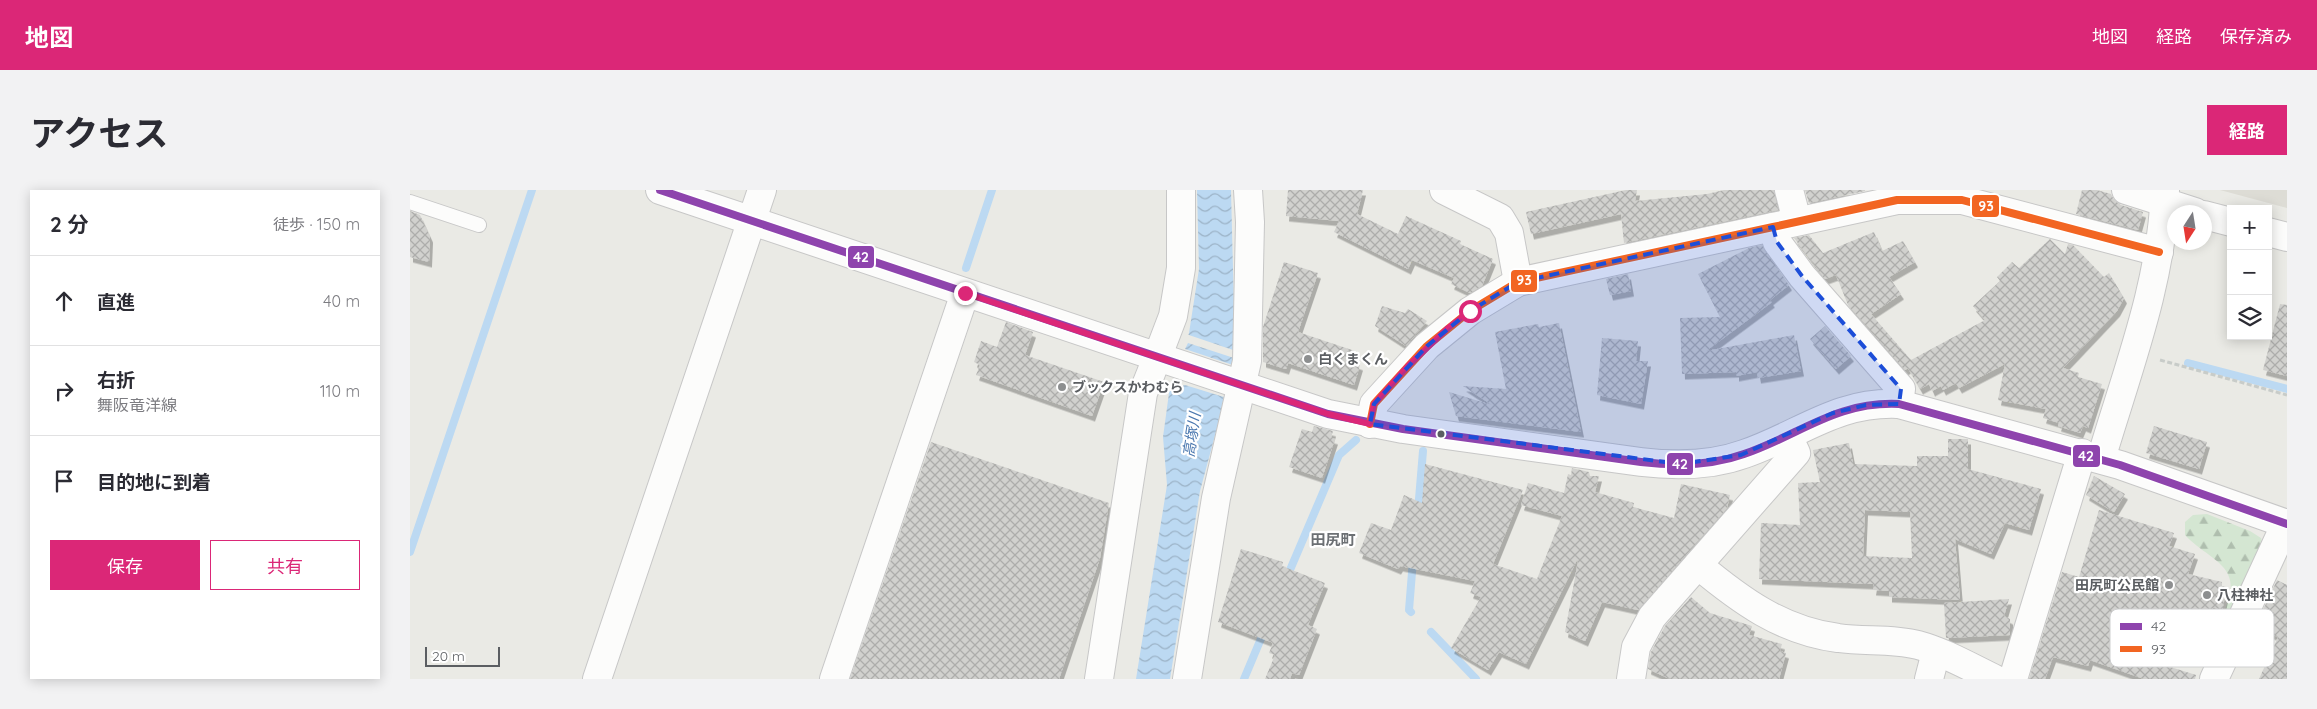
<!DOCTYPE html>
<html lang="ja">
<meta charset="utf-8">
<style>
:root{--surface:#fff;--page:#f2f2f3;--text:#2b2b33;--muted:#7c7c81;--line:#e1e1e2;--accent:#db2777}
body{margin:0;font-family:Quicksand,"Noto Sans JP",sans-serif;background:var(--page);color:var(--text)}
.controls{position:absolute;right:15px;top:15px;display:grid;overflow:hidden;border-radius:0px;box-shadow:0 2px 12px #0003}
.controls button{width:45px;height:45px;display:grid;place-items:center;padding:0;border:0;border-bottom:1px solid var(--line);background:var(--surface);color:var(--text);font:25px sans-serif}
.compass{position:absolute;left:1757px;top:15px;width:45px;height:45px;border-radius:50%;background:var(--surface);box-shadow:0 2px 12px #0003;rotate:192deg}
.scale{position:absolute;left:15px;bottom:12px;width:75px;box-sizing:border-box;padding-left:5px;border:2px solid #5b5e62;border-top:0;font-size:14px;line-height:18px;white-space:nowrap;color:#5b5e62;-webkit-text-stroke:4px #fff;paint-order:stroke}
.stop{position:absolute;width:15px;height:15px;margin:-11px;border:4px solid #db2777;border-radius:50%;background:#fff}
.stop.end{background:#db2777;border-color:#fff;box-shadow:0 1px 5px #0008}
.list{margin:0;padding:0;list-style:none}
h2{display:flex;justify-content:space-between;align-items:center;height:65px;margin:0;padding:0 20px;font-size:21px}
h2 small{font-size:16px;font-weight:400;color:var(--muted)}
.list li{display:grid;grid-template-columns:32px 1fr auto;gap:15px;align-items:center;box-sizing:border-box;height:90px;padding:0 20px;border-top:1px solid var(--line)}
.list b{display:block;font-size:19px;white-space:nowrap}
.list p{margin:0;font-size:16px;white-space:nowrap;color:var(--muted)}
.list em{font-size:16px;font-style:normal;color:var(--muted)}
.actions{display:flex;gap:10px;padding:15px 20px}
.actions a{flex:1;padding:11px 0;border:1px solid var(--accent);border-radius:0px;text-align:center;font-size:18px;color:var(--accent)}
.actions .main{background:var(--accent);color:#fff}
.icon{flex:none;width:28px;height:28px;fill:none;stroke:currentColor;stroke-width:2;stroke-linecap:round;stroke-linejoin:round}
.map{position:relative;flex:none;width:1877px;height:489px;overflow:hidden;border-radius:0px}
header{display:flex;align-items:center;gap:30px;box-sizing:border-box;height:70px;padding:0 25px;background:var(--accent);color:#fff}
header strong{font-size:24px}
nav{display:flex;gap:28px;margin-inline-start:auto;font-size:18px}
.intro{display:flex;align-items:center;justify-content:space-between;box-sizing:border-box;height:120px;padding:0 30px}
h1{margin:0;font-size:35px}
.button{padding:12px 22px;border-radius:0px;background:var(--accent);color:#fff;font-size:18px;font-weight:700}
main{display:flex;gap:30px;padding:0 30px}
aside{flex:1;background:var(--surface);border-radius:0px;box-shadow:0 2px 12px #0003}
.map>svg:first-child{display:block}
.education{fill:#dddcd5}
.forest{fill:url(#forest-firs)}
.water{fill:url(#water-waves)}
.pier{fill:#eaeae5}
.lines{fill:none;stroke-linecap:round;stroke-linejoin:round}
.stream{stroke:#bcd9f2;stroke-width:8}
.building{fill:url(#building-cross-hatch);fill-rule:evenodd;filter:url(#shadow)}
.service-casing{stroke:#c7c7c7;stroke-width:16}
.minor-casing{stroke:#c7c7c7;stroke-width:30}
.tertiary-casing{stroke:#c7c7c7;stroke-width:30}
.secondary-casing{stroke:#c7c7c7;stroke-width:30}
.path{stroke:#c8ccc9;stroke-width:3;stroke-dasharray:5 2.5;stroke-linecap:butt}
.service{stroke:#fcfcfb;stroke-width:14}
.minor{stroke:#fcfcfb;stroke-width:28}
.tertiary{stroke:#fcfcfb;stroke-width:28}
.secondary{stroke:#fcfcfb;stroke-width:28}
.bus-1-casing{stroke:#fff;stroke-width:11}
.bus-2-casing{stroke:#fff;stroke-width:11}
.bus-1{stroke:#8e44ad;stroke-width:8}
.bus-2{stroke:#f26522;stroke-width:8}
.route{stroke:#db2777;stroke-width:6}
.marked{fill:#1d4ed8;fill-opacity:0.2;stroke:#1d4ed8;stroke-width:4;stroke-dasharray:10 6;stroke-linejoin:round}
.poi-dot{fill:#8d8f90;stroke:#fff;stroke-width:2}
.bus-dot{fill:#5b5e62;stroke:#fff;stroke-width:2}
.labels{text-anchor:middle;stroke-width:4.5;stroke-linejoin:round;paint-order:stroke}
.poi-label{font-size:14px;font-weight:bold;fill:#5b5e62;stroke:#fff;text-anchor:start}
.water-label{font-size:15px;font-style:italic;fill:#4b78af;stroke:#fff}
.neighbourhood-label{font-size:15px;font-weight:bold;fill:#6c7074;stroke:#fff}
.key{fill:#fff;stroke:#cecfd0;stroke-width:1}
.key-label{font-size:14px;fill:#5b5e62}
.line-badge{stroke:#fff;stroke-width:2}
.badge-label{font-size:14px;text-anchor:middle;font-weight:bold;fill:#fff}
</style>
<header>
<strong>地図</strong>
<nav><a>地図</a><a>経路</a><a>保存済み</a></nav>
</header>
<div class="intro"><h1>アクセス</h1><a class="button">経路</a></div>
<main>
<aside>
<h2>2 分<small>徒歩 · 150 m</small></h2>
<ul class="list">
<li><svg class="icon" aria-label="ahead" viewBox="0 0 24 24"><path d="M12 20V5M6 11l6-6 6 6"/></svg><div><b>直進</b></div><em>40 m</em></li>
<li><svg class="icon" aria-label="right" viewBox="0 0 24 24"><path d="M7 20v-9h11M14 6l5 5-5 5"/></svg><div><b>右折</b><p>舞阪竜洋線</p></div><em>110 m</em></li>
<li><svg class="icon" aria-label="arrive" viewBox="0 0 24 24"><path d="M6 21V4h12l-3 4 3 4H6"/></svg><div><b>目的地に到着</b></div></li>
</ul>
<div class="actions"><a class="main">保存</a><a>共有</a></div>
</aside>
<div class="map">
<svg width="1877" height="489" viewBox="0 0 1877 489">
<defs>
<pattern id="forest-firs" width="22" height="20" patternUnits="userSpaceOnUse" patternTransform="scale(1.25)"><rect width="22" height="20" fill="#d4e6d2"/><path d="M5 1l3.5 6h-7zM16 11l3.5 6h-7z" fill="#afbeae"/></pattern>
<pattern id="water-waves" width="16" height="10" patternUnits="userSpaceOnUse" patternTransform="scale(1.25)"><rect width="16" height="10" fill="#bcd9f2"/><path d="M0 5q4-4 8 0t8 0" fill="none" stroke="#9cb3c7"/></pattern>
<pattern id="building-cross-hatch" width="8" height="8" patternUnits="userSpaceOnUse" patternTransform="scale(1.25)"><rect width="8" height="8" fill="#d1d1ce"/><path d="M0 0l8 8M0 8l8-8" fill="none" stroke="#adadab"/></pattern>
<filter id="shadow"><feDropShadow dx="3" dy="5.5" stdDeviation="0" flood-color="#0004"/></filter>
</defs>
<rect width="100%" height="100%" fill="#eaeae5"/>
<polygon class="education" points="1810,0 1877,0 1877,18"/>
<path class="forest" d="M1797,324L1840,341L1851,348L1854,359L1800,468L1768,460L1765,448L1771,421L1781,433L1798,436C1807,433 1813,426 1816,417C1834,375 1798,370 1775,345V332L1783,325Z"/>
<polygon class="water" points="787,0 821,0 825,158 807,238 790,301 760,489 726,489 757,295 753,247 759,203 779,143 789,79"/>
<polygon class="pier" points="776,144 826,161 824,168 778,153 775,159 823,175 817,208 775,195 758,201"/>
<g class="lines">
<g class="stream">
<polyline points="556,78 582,0"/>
<polyline points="1778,173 1877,199"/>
<polyline points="1008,321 1013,261"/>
<polyline points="0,362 122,0"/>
<polyline points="877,387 929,265 946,250"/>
<polyline points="1001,422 999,420 1003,370"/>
<polyline points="1021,442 1066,489"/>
<polyline points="834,489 855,439"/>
</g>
</g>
<g class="building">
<polygon points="878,0 953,0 947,24 988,44 996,26 1051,51 1050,54 1083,69 1072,96 1060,103 1041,94 1044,88 1002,70 998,79 924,42 929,31 876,26"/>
<polygon points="1216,0 1227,0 1225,11 1297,4 1314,0 1364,0 1368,20 1214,53 1211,24 1121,44 1116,22"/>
<polygon points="1395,0 1455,0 1455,1 1399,13"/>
<polygon points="1672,0 1687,0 1701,4 1704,10 1711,15 1733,22 1728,40 1666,24"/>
<polygon points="0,21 10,25 20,47 19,72 0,67"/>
<polygon points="1464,42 1472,61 1493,51 1505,72 1479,87 1491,104 1461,124 1501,170 1575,130 1563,116 1590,91 1587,87 1602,72 1609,78 1640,49 1655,64 1658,54 1663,55 1694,87 1699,83 1714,108 1707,121 1653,178 1669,183 1668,187 1692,194 1678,238 1673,236 1670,243 1648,236 1649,233 1633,228 1636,219 1588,210 1595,174 1549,198 1546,193 1533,200 1531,196 1522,201 1519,194 1510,199 1498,178 1495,180 1438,115 1426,85 1415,89 1384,48 1399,45 1413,63"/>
<polygon points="1352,55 1379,95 1360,110 1362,112 1296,161 1384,145 1391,181 1348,188 1347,182 1326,186 1326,182 1272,184 1270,128 1310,127 1288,84 1339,58"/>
<polygon points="874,72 908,83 888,142 945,161 942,172 950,175 944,195 878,173 876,179 853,172 853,137"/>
<polygon points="1218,84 1221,101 1200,105 1196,89"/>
<polygon points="1870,114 1877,115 1877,186 1853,180"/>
<polygon points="972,116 995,123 998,119 1017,131 996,156 965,136"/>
<polygon points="596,132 623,142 615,165 694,192 682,226 566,185 570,175 564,172 571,151 587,157"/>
<polygon points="1149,133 1171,242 1046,226 1039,202 1082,215 1053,196 1096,199 1085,142 1128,134 1129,137"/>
<polygon points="1415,136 1441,166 1426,179 1400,149"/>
<polygon points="1192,148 1228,151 1226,171 1238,171 1231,214 1187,205"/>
<polygon points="904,236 923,241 921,248 925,249 912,288 879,277 892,239 902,242"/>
<polygon points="1744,236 1797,252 1789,279 1736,263"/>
<path d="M1538,249H1558V279L1631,299L1619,340L1595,333L1581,364L1545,349L1550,410L1479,407V401L1463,400L1464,394L1349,389L1351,333L1390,335L1388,293L1410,292L1403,260L1439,253L1443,274L1507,276V266H1538ZM1455,320L1500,322L1502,368L1453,366Z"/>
<polygon points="521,252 699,313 690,368 649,489 440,489"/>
<polygon points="1015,274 1113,300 1083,374 1127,389 1152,326 1111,315 1118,293 1154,303 1158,284 1161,285 1162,278 1179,282 1180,286 1189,286 1185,302 1224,313 1223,317 1264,328 1271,294 1320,305 1317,318 1228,420 1192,412 1175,451 1155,442 1168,371 1167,370 1116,474 1089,462 1078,480 1041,458 1071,407 1060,403 1065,391 990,376 988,379 949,363 961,333 981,340 994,305 1012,313"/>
<polygon points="1684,286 1715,304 1704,322 1676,305"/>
<polygon points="1689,320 1764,343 1759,356 1785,364 1778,384 1812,392 1812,396 1817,397 1812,421 1803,417 1799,435 1772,428 1743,466 1753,469 1751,474 1786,485 1785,489 1734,489 1680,470 1678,476 1643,467 1635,489 1619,489 1652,382 1669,387"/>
<polygon points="831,359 873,372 872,376 915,393 898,435 907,439 889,485 882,483 880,489 855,489 865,465 859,463 863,453 808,432"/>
<polygon points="1867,390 1877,395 1877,489 1849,489 1868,447 1845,437"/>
<polygon points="1281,407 1300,423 1342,436 1339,445 1372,454 1370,461 1376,463 1369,489 1260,489 1238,479 1241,462 1255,436"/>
<polygon points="1599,409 1594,426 1600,429 1600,445 1536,448 1534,413"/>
</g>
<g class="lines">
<g class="service-casing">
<polyline id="service" points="0,12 69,35"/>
</g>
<g class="minor-casing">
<g id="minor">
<polyline points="1034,0 1090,28 1099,43 1108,92"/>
<polyline points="1379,0 1387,31"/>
<polyline points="1716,0 1785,22"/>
<polyline points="1794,25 1821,32"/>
<polyline points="1363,37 1367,52 1392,86 1491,199 1489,214"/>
<polyline points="1858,42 1877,47"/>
<polyline points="747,168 763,126 771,78 771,0"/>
<polyline points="960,234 964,214 1017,156 1060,121 1108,92 1363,37 1487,10 1552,10 1749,62"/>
<path d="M1288,375C1330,410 1372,441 1428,448C1455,452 1481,448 1508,455C1534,462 1560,477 1585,489"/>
<polyline points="187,489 352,0"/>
<polyline points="424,489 555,103"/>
<polyline points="777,489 806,308 837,171 840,32 838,0"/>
<polyline points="1221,489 1226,457 1242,427 1386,263 1378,246"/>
<polyline points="1519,489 1526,462"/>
<polyline points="1603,489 1672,263"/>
<polyline points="1804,489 1876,333"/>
</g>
</g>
<g class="tertiary-casing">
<g id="tertiary">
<path d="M1691,269C1717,181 1752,93 1755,0"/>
<polyline points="689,489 733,203 747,168"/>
</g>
</g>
<g class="secondary-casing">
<path id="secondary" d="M250,0L918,224L993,239L1231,272C1265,276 1301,276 1334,264C1390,245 1426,211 1489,214L1710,275L1877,334"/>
</g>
<polyline class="path" points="1750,170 1877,205"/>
<use href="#service" class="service"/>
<use href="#minor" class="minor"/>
<use href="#tertiary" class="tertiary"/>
<use href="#secondary" class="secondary"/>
<g class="bus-1-casing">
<path id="bus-1" d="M250,0L918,224L993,239L1231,272C1265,276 1301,276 1334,264C1390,245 1426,211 1489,214L1710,275L1877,334"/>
</g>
<g class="bus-2-casing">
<polyline id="bus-2" points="960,234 964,214 1017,156 1060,121 1108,92 1363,37 1487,10 1552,10 1749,62"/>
</g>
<use href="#bus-1" class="bus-1"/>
<use href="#bus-2" class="bus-2"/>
</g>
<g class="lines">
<polyline class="route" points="555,103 918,224 960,234 964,214 998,176 1038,138 1060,121"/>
</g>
<path class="marked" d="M1363,37L1367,52L1392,86L1491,199L1489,214L1456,215L1423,223L1331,265L1271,274L960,234L964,214L1017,156L1060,121L1108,92Z"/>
<g class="poi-dot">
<circle cx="898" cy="169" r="5"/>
<circle cx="652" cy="197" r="5"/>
<circle cx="1759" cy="395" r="5"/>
<circle cx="1797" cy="405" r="5"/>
</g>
<circle class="bus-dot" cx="1031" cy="244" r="4.5"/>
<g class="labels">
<g class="poi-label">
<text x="908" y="174">白くまくん</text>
<text x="662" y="202">ブックスかわむら</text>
<text x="1749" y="400" text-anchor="end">田尻町公民館</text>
<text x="1807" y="410">八柱神社</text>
</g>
<g class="water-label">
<text transform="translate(782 245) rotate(-81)" y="5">高塚川</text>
</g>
<g class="neighbourhood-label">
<text x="923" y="355">田尻町</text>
</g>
</g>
<rect x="1700" y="419" width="164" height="58" rx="8" class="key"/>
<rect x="1710" y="433" width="22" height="7" fill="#8e44ad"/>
<rect x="1710" y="456" width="22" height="6" fill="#f26522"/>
<g class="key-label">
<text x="1741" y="441">42</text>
<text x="1741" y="464">93</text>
</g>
<g class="line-badge">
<rect x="1561" y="4" width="29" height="24" rx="5" fill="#f26522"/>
<rect x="437" y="55" width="28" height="24" rx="5" fill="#8e44ad"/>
<rect x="1100" y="79" width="28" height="24" rx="5" fill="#f26522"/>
<rect x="1662" y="254" width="29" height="24" rx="5" fill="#8e44ad"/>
<rect x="1256" y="262" width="28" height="24" rx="5" fill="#8e44ad"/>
</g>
<g class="badge-label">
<text x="1576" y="21">93</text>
<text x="451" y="72">42</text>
<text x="1114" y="95">93</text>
<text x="1676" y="271">42</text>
<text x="1270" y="279">42</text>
</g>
</svg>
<div class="controls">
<button>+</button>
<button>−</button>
<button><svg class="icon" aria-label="layers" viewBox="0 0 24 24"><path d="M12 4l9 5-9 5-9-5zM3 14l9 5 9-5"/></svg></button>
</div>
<svg class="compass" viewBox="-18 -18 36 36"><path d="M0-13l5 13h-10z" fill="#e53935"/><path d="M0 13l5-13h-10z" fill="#7c7c81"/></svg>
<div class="scale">20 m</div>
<div class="stop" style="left:1060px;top:121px"></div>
<div class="stop end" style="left:555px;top:103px"></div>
</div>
</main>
